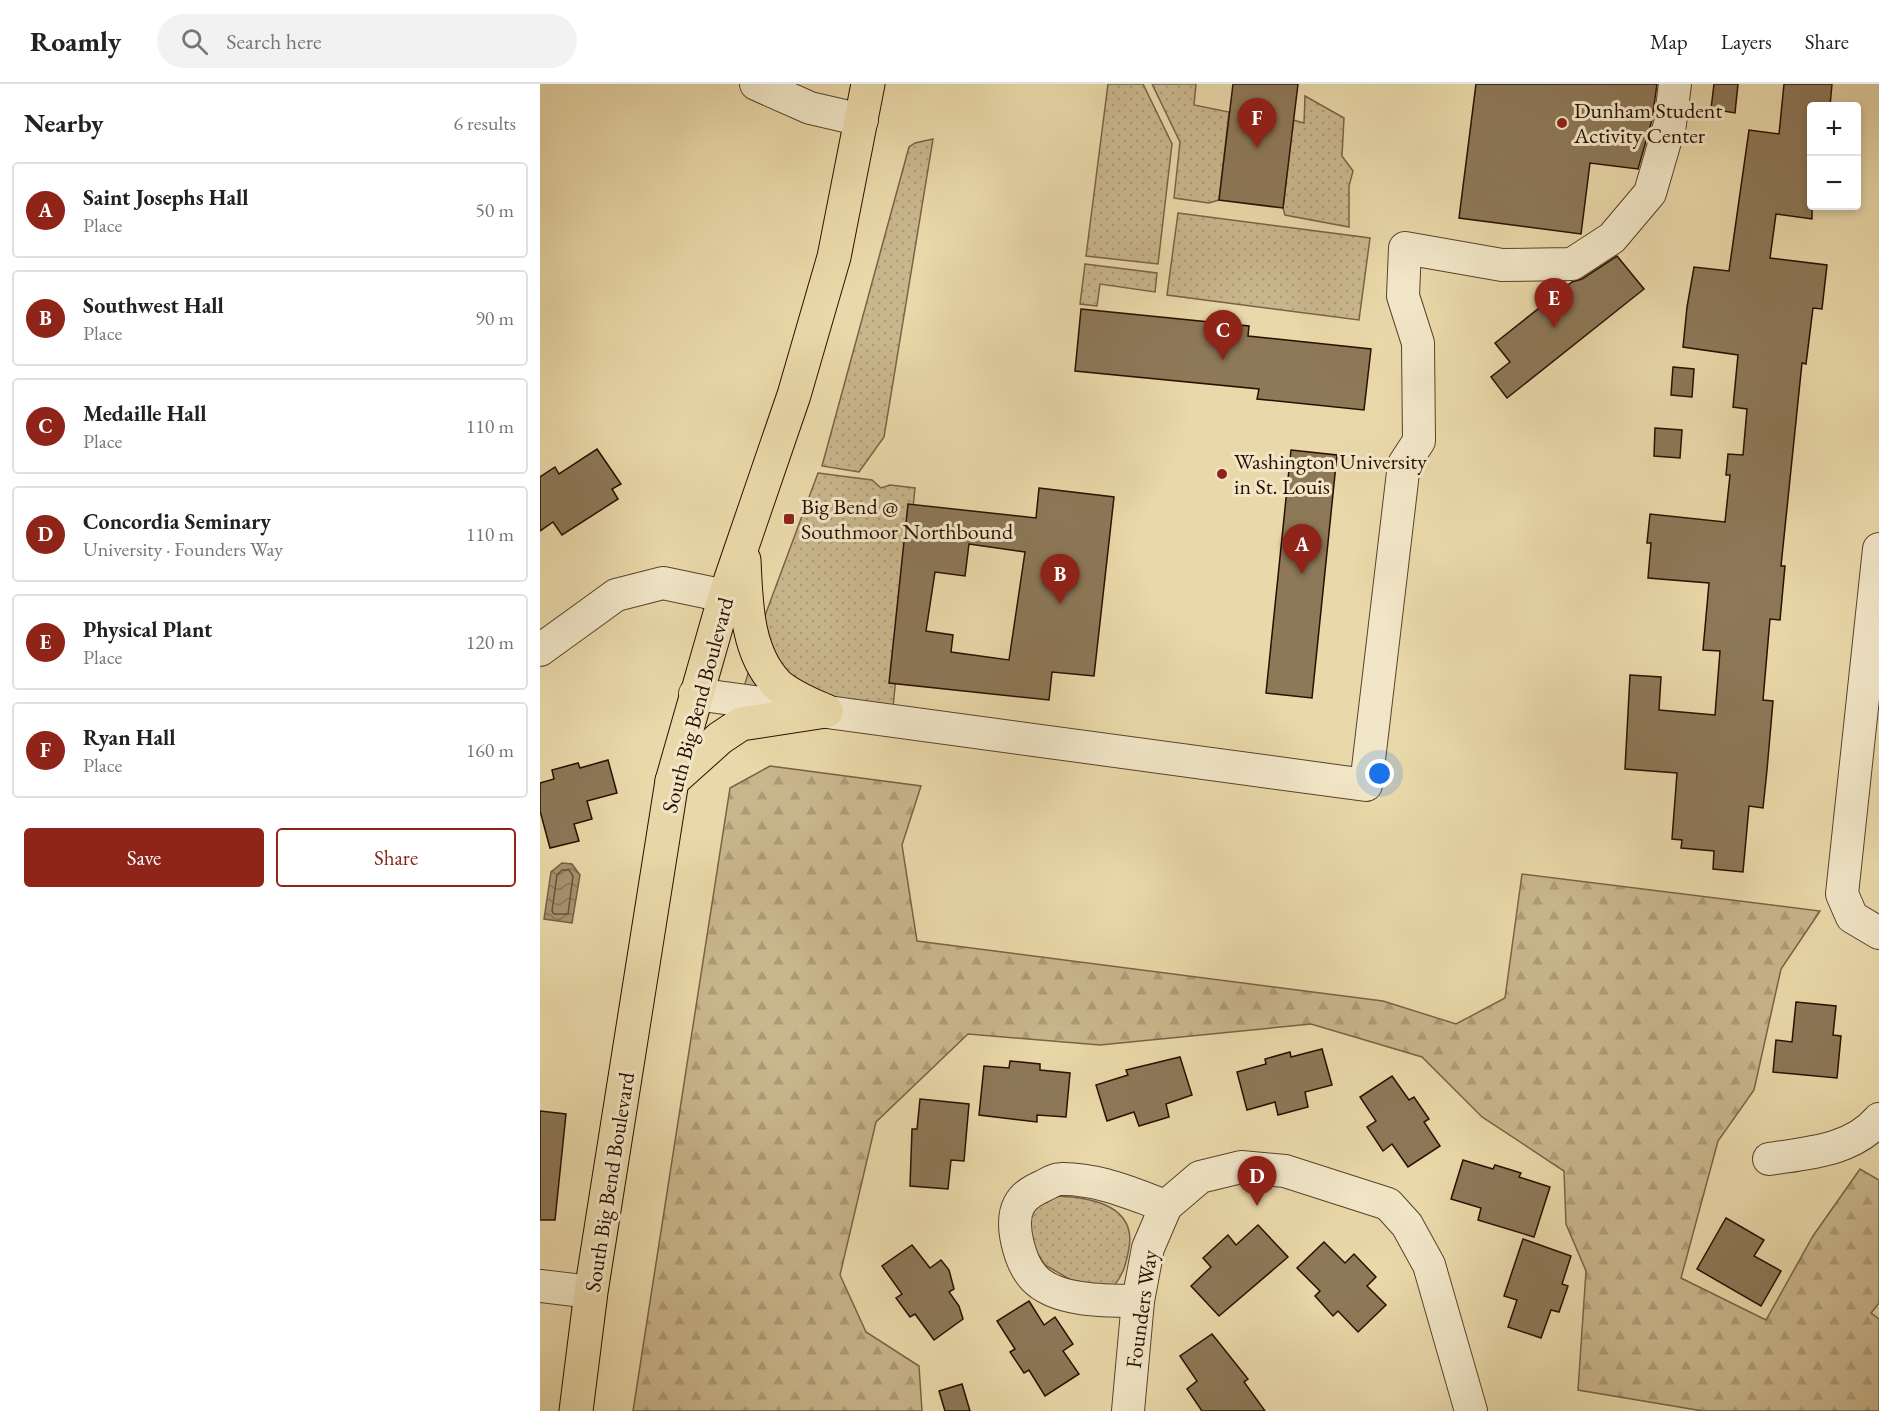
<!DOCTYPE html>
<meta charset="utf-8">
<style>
:root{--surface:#fff;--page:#f2f2f2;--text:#222;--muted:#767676;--line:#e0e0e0;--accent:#8f2418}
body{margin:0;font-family:"EB Garamond",serif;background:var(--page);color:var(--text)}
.controls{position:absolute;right:18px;top:18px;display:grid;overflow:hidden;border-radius:6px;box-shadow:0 3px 9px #0003}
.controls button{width:54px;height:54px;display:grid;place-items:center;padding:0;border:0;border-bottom:2px solid var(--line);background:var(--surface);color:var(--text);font:30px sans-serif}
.you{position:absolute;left:840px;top:690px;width:21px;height:21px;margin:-15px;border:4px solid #fff;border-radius:50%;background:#1a73e8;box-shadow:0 0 0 9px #1a73e833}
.badge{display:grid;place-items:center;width:39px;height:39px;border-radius:50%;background:var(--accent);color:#fff;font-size:20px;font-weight:700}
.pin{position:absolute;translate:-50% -50px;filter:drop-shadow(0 2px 3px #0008)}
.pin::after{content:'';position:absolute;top:32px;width:21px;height:18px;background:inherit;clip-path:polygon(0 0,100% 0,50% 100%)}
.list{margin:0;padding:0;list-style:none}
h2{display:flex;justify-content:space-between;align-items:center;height:78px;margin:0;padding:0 24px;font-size:26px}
h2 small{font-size:20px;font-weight:400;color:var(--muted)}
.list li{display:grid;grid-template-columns:39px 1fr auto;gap:18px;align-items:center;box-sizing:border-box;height:96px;margin:0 12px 12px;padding:0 12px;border:2px solid var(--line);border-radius:6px}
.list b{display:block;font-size:22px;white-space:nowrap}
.list p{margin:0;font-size:20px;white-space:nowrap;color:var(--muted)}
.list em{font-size:20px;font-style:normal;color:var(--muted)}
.actions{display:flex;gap:12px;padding:18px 24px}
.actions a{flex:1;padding:14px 0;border:2px solid var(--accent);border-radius:6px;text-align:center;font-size:21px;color:var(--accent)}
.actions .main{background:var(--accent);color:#fff}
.icon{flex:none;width:33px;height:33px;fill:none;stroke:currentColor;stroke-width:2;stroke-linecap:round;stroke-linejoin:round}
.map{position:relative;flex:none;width:1339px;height:1327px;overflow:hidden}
header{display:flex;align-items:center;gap:36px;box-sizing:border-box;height:84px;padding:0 30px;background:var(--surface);border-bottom:2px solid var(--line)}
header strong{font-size:28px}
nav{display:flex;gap:33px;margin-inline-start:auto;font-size:21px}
.search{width:420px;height:54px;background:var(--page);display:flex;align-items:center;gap:15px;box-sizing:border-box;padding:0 21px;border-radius:33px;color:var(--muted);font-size:22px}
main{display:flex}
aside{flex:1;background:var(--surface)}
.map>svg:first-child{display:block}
.grass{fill:url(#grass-dots);stroke:#7a6246;stroke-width:1.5}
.forest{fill:url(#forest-firs);stroke:#7a6246;stroke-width:1.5}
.water{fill:url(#water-waves);stroke:#765f44;stroke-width:1.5}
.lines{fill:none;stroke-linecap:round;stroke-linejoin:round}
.shore{stroke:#695238;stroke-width:1.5}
.building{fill:#8d7858;stroke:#2a0f01;stroke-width:1.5;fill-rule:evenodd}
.minor-casing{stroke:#5a412b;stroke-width:34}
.major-casing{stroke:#2a0f01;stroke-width:35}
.minor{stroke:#f1e6c7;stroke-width:32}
.major{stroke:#e9d8a9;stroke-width:33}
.poi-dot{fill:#8f2418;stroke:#f1e6c7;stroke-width:2}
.labels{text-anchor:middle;stroke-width:6;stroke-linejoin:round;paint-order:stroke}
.poi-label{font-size:22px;fill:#2a0f01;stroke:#f1e6c7;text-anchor:start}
.street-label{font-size:22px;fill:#2a0f01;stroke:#f1e6c7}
</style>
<header>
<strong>Roamly</strong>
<div class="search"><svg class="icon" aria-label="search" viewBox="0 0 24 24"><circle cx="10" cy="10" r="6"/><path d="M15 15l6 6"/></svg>Search here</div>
<nav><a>Map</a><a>Layers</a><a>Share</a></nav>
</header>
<main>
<aside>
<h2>Nearby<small>6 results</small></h2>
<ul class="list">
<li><span class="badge">A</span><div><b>Saint Josephs Hall</b><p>Place</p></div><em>50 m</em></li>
<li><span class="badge">B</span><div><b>Southwest Hall</b><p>Place</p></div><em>90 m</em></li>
<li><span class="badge">C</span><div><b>Medaille Hall</b><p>Place</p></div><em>110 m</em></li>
<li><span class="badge">D</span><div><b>Concordia Seminary</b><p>University · Founders Way</p></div><em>110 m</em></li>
<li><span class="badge">E</span><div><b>Physical Plant</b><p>Place</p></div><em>120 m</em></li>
<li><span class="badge">F</span><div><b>Ryan Hall</b><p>Place</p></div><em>160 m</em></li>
</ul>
<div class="actions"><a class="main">Save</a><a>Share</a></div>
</aside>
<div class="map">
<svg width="1339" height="1327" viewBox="0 0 1339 1327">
<defs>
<pattern id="grass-dots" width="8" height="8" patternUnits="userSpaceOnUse" patternTransform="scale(1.5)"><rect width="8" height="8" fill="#c9b68c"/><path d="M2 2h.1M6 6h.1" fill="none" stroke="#ad9b77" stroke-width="1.8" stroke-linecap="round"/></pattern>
<pattern id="forest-firs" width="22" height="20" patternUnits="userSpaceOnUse" patternTransform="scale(1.5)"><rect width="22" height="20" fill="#c9b68c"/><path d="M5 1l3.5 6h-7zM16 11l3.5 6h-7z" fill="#ad9b77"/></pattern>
<pattern id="water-waves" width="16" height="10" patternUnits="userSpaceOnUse" patternTransform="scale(1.5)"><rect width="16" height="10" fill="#a89470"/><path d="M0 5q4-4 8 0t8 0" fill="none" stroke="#89775a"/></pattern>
</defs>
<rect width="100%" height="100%" fill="#e9d8a9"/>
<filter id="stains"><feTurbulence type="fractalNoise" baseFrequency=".00333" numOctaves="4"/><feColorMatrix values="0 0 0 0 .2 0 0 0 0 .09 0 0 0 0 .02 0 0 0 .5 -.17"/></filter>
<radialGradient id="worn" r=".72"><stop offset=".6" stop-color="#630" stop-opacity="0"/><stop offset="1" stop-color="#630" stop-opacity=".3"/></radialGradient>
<g class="grass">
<polygon points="568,0 603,0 632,60 618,180 546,172"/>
<polygon points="612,0 656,0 654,21 689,28 679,116 669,119 634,114 640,58"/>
<polygon points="765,12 804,34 802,72 813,87 809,102 809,143 745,131 743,124 753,36 764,39"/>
<polygon points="393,55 344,353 319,388 282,382 369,63 375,59"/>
<polygon points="638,129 830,154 819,236 627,211"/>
<polygon points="545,180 617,189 615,208 560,200 557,222 540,220"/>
<polygon points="278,389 332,396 341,404 350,401 375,404 353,623 204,603 226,529"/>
<path d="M509,1112C543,1112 597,1118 589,1164C586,1180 584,1189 574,1202L545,1204L505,1181L495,1166L487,1144L490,1127Z"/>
</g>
<polygon class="forest" points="230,682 381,702 362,761 377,857 843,917 916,940 965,914 982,790 1280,827 1241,885 1214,1006 1178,1057 1141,1194 1226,1236 1273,1152 1320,1085 1339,1096 1339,1219 1331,1229 1339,1235 1339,1327 1163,1327 1038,1306 1046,1187 1026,1140 1024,1087 942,1033 882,973 771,940 560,961 428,950 336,1038 300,1191 326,1248 379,1282 382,1327 93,1327 190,704"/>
<polygon class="water" points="22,779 32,780 40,791 32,839 4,835 11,788"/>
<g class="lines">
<polygon class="shore" points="29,786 33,792 28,830 14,830 12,827 17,791 22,786"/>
</g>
<g class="building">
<polygon points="693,0 758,0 743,124 679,116"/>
<polygon points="936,0 1117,0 1112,36 1098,85 1050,79 1041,150 919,134"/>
<polygon points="1174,0 1198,0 1195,29 1171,25"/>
<polygon points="1244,0 1292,0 1290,22 1272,22 1272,135 1236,130 1230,174 1287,181 1282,225 1273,224 1266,280 1262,279 1241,482 1245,482 1240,536 1230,535 1223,616 1233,617 1227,686 1223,724 1209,722 1203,788 1173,785 1174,767 1141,764 1142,756 1132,755 1137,689 1085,685 1090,591 1121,593 1119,626 1175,631 1180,567 1163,566 1169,499 1108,494 1111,459 1107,459 1110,430 1185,438 1190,391 1186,391 1188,370 1203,371 1207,325 1193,323 1198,271 1143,263 1147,223 1154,183 1189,187 1209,46 1239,50"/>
<polygon points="1077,172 1104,205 967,314 951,293 970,278 955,259 1032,198 1042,195"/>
<polygon points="541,225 709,242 708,252 831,265 824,326 717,315 719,305 535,287"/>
<polygon points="1133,283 1154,285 1152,313 1131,311"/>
<polygon points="1115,344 1142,346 1140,374 1114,372"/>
<polygon points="57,365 81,400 72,405 78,415 22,451 13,438 0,447 0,393 15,383 19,390"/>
<polygon points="751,366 797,371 772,614 726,609"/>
<path d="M499,404L574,413L554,592L512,588L509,616L349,599L368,420L496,434ZM429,460L485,468L469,576L411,568L413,551L386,547L395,488L425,492Z"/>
<polygon points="68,676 77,709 47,717 52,735 34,740 39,757 10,764 0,727 0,699 14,695 12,686 38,679 40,684"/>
<polygon points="1256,918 1296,922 1293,951 1301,952 1297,994 1233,988 1236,956 1252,958"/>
<polygon points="782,965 792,1001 765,1008 768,1023 738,1031 735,1018 707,1026 697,988 726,980 725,975 750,968 751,973"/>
<polygon points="640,973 652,1011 626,1020 629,1033 599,1042 594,1028 567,1037 556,1001 588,991 586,986"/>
<polygon points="470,977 500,980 500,986 530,989 526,1033 497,1031 497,1038 439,1031 444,982 469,984"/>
<polygon points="852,992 869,1016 874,1013 889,1035 884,1038 900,1062 868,1083 852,1060 843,1067 827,1043 836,1037 820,1013"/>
<polygon points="380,1015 429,1020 424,1077 411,1076 408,1105 370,1102 372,1045 377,1045"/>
<polygon points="0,1027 26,1030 15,1136 0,1136"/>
<polygon points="923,1076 953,1085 955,1081 981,1089 979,1093 1010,1103 994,1153 938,1136 941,1124 911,1115"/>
<polygon points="1186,1134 1224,1156 1214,1172 1241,1187 1221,1222 1157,1185"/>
<polygon points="718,1141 748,1173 679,1232 651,1202 671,1183 663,1174 688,1151 696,1161"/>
<polygon points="983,1155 1031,1172 1022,1200 1028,1202 1019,1228 1011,1226 1001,1254 968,1243 977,1216 964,1212"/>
<polygon points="784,1158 805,1179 814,1170 836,1193 827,1202 846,1221 818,1248 798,1227 793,1232 775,1212 780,1207 757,1184"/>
<polygon points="372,1161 390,1184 401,1176 409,1186 414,1205 409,1208 419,1222 423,1235 394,1256 375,1230 370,1233 356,1214 362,1210 342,1182"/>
<polygon points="489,1217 504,1241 515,1233 533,1260 523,1267 539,1290 505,1312 489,1286 484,1289 470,1268 475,1265 457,1237"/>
<polygon points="672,1250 708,1295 704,1298 725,1327 662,1327 647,1305 657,1297 640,1272"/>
<polygon points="422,1300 430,1327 405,1327 399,1307"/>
</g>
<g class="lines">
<g class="minor-casing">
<g id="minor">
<polyline points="216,0 270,24 322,36"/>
<polyline points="1339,465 1302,810 1312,833 1339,849"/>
<polyline points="0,566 76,511 123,499 185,512"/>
<polyline points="155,610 826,701 864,380 879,357 878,259 863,212 865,164 962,181 1032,180 1072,154 1110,109 1130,40 1135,0"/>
<path d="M1229,1075C1267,1069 1312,1067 1339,1035"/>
<polyline points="0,1202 51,1208"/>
<path d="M598,1217C569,1217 516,1218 494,1194C480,1179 469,1140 479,1121C484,1111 494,1106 503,1102C509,1099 515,1095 520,1095C557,1094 592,1110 626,1122"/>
<polyline points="588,1327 598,1217 608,1164 626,1122 660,1093 701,1083 745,1087 848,1120 867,1141 889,1181 931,1327"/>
</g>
</g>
<g class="major-casing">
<g id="major">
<path d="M204,476C206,517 206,568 237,600C250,612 270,620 286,627"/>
<polyline points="132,697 180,654 201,640 286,627"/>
<polyline points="36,1327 51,1208 132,697 185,512 254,311 294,173 328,0"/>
</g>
</g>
<use href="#minor" class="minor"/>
<use href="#major" class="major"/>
</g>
<g class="poi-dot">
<circle cx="1022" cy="39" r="6"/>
<circle cx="682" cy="390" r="6"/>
<rect x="243" y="429" width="12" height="12" rx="3"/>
</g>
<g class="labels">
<g class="poi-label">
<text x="1034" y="34">Dunham Student<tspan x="1034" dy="25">Activity Center</tspan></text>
<text x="694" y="385">Washington University<tspan x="694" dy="25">in St. Louis</tspan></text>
<text x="261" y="430">Big Bend @<tspan x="261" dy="25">Southmoor Northbound</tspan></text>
</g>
<g class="street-label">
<text transform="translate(157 621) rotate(-75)" y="8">South Big Bend Boulevard</text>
<text transform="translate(69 1098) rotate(-81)" y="8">South Big Bend Boulevard</text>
<text transform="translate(601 1225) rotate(-82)" y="8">Founders Way</text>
</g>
</g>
<rect width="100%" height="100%" filter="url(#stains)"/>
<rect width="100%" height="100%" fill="url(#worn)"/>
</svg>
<div class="controls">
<button>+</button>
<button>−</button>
</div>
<div class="you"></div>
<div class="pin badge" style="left:762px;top:490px">A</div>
<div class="pin badge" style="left:520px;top:520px">B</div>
<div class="pin badge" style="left:683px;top:276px">C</div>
<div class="pin badge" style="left:717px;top:1122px">D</div>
<div class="pin badge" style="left:1014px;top:244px">E</div>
<div class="pin badge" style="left:717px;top:64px">F</div>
</div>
</main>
